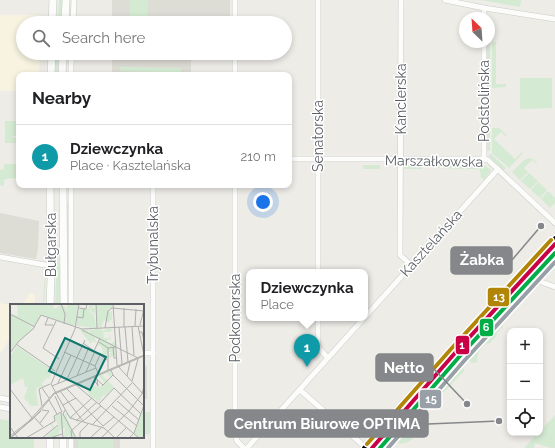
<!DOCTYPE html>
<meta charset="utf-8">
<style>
:root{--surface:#fff;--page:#f2f2f2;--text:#202124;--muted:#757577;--line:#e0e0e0;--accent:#8f9193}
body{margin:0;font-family:Raleway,sans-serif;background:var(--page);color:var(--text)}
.controls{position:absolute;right:12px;bottom:12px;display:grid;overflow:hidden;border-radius:8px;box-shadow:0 2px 6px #0003}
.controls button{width:36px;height:36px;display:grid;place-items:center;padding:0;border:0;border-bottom:1px solid var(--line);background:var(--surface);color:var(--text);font:20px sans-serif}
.compass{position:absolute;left:459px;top:12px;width:36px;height:36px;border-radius:50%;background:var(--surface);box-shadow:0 2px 6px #0003;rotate:335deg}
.you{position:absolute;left:263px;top:202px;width:14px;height:14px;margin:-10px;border:3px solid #fff;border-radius:50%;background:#1a73e8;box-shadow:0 0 0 6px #1a73e833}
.badge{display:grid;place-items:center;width:26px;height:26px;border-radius:50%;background:var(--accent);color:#fff;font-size:13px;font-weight:700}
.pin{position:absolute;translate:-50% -33px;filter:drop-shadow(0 1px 2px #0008)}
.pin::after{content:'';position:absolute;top:21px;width:14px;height:12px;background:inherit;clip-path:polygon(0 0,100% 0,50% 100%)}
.popup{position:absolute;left:246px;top:269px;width:122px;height:52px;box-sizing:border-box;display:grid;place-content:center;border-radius:8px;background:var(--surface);filter:drop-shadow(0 1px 3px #0005);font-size:13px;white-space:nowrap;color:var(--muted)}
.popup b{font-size:15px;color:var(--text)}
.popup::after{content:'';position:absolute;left:50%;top:100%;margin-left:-8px;border:8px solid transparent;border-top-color:var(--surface)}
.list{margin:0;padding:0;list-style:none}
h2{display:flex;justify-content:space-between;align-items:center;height:52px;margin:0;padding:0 16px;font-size:17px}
h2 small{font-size:13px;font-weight:400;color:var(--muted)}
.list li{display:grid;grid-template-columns:26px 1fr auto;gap:12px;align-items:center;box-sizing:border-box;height:64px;padding:0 16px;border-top:1px solid var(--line)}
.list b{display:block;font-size:15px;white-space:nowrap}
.list p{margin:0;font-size:13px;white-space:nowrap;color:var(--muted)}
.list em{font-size:13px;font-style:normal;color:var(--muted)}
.icon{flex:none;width:22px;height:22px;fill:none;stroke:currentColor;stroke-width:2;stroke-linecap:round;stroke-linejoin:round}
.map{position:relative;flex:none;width:555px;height:448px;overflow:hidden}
.search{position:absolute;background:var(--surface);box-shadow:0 2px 6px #0003;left:16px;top:16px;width:276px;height:44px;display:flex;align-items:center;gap:10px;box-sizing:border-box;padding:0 14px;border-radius:22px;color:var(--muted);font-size:15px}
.panel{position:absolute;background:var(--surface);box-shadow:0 2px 6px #0003;left:16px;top:72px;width:276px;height:116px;border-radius:8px}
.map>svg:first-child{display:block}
.commercial{fill:#f7f3e0}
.education{fill:#dddcd5}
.green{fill:#d5ead3}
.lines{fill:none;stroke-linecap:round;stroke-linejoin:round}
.street-casing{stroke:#cacac9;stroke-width:6}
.secondary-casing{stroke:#c9c9c8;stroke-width:8}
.street{stroke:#fcfcfb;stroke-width:5}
.secondary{stroke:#fcfcfb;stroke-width:7}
.bus-1-casing{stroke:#fff;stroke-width:7}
.bus-2-casing{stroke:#fff;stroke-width:7}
.bus-1{stroke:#000;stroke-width:4}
.bus-2{stroke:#000;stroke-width:4}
.tram-1-casing{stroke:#fff;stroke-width:7}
.tram-2-casing{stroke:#fff;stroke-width:7}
.tram-3-casing{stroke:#fff;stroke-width:7}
.tram-4-casing{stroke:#fff;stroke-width:7}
.tram-1{stroke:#ca0047;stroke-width:4}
.tram-2{stroke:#00ad46;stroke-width:4}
.tram-3{stroke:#b18506;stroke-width:4}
.tram-4{stroke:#999fa6;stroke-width:4}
.labels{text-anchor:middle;stroke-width:3;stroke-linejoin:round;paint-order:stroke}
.street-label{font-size:14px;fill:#5c6066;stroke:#fff}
.inset-road{fill:none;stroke:#afb0af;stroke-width:1}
.view{fill:#0f766e;fill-opacity:0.15;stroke:#0f766e;stroke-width:2}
.inset-edge{fill:none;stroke:#5c6066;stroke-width:2}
.leader{fill:none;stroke:#85878a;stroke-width:1.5}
.callout-dot{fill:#85878a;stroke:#fff;stroke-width:1.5}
.callout{fill:#85878a;stroke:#85878a;stroke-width:1.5}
.callout-label{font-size:15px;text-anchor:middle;font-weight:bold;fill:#fff}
.line-badge{stroke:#fff;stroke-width:1.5}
.badge-label{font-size:11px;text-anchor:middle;font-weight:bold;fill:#fff}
</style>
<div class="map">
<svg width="555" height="448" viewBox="0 0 555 448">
<rect width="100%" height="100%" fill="#edece7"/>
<g class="commercial">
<polygon points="0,15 40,15 40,23 23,23 23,53 40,53 39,75 19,75 19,91 0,91"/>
<polygon points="30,293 35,294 35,305 22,305"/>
<polygon points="0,303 11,305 11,341 8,341 0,354"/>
</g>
<g class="education">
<rect x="112" y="0" width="118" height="23"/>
<rect x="112" y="53" width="79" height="22"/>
<polygon points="0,213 39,221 38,248 36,259 0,253"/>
<polygon points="143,364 147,366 147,399 143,399"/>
<rect x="74" y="437" width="46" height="11"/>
</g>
<g class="green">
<polygon points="59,0 62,0 61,23 57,23"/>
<polygon points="130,0 148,0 147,23 130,23"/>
<polygon points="481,0 521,0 520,7"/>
<polygon points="489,37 490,37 490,125 487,125 487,42 489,42"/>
<polygon points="492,42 496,42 496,84 506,84 506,87 492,88"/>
<polygon points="56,53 59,53 58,75 55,75"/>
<polygon points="120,67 181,68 181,73 120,71"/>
<polygon points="520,78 552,78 552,108 520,109"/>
<polygon points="5,121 19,121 19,136 12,136 12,137 19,138 19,143 5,143"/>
<rect x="487" y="128" width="3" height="23"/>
<polygon points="492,128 499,128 507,135 506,136 501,132 494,139 515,159 522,152 523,153 509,168 492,153"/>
<polygon points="491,154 506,168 503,170 488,155"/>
<polygon points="529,158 533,159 537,163 537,164 532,160 524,168 528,172 520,180 512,172 524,160"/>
<polygon points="4,164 17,164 17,178 5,179 5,180 4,180 4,186 0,185 0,170 4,169"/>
<rect x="363" y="165" width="17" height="4"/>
<rect x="404" y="165" width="18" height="4"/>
<polygon points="438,165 464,165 464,169 438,168"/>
<polygon points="466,165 484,165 491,170 490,172 484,180 481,178 480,169 466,169"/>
<polygon points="529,173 538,181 530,189 521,181"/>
<polygon points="538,182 547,190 540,198 531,190"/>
<polygon points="548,191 555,198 555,203 550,208 541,199"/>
<polygon points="67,202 68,203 68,305"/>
<polygon points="57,255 58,255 60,273 61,305 55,305 56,281"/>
<polygon points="45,269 46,273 44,305 43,305"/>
<polygon points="503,325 503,329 501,328 496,334 497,335 490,343 486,344 480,350 478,354 477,362 474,363 469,361"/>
<polygon points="462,368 465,370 443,393 443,395 437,400 438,401 437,402 436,401 436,403 434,404 432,402"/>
<rect x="143" y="412" width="7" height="22"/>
<polygon points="555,415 555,448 551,448 535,443 534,448 524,448 538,433 540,433 540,431"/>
<polygon points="0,419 11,421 11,437 34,437 34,448 0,448"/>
<path d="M417,419C418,423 419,429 417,433C414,440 405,445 397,443Z"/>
<rect x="78" y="437" width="35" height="11"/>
</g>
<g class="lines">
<g class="street-casing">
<g id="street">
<polyline points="318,0 318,272"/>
<polyline points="401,0 400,255 411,265"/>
<polyline points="445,0 484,8 555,19"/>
<polyline points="484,18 484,8"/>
<polyline points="73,23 74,0"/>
<polyline points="235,23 235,0"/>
<polyline points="484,42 484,159"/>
<polyline points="71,75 71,65 72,53"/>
<polyline points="235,75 235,53"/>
<polyline points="289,159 484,159 488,160 555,223"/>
<polyline points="153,185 153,448"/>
<polyline points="235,185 235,434 237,441 244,448"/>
<polyline points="0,257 51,266"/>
<polyline points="533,279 555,287"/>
<polyline points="71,305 71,187"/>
<polyline points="365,317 498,169"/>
<polyline points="318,318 318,347 328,358"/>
<polyline points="143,353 153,353"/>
<polyline points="300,390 365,447"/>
<polyline points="0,398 11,400"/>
<polyline points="0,407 11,409"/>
<polyline points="71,437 71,448"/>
<polyline points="247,448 364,318"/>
</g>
</g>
<g class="secondary-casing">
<g id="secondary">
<polyline points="52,23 53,0"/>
<polyline points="65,23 66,0"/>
<polyline points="51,75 52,53"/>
<polyline points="62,75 63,53"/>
<polyline points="63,185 64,305"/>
<polyline points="50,305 51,279 50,185"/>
<polyline points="50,437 50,448"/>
<polyline points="63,437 63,448"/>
<polyline points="364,448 444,358 555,238"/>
<polyline points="382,448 440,382 555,256"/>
</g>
</g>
<use href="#street" class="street"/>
<use href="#secondary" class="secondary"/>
<g class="bus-1-casing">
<polyline id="bus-1" points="364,448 444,358 555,238"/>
</g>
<g class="bus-2-casing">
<polyline id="bus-2" points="372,448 448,362 555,247"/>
</g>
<use href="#bus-1" class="bus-1"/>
<use href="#bus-2" class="bus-2"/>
<g class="tram-1-casing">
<polyline id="tram-1" points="372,448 455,353 555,244"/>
</g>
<g class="tram-2-casing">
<polyline id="tram-2" points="380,448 459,357 555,253"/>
</g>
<g class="tram-3-casing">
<polyline id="tram-3" points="367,444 451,349 551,240"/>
</g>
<g class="tram-4-casing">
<polyline id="tram-4" points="388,448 464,361 555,262"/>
</g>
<use href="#tram-1" class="tram-1"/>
<use href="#tram-2" class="tram-2"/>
<use href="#tram-3" class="tram-3"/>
<use href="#tram-4" class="tram-4"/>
</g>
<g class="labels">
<g class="street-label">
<text transform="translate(401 99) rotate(-90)" y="5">Kanclerska</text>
<text transform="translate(484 101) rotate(-90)" y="5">Podstolińska</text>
<text transform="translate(318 136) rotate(-90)" y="5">Senatorska</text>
<text transform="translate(434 161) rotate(1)" y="5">Marszałkowska</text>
<text transform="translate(431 243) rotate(-48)" y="5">Kasztelańska</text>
<text transform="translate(51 245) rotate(-90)" y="5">Bułgarska</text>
<text transform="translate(153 245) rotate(-90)" y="5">Trybunalska</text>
<text transform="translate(235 318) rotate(-90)" y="5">Podkomorska</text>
</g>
</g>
<g transform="translate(10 304)">
<rect width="134" height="134" fill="#edece7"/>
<path d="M7,0H43L44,5L51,1L56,3L57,6V0H65V2L68,0V13L70,5H79V0L85,1L82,4H85V9L81,8V5L79,8L84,10L86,24L67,22L66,12L65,21H58L31,10L24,23L3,11L8,12ZM86,0H103L102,4L98,5V8L102,7V15L98,19L94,16L91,24L87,23ZM0,10L9,14V17L10,15L22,23L21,25L24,24L7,39L0,48ZM100,24L103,27L99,28L100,32L101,34V37L99,33V28H93L94,34H99L97,38L101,39L105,37L106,54L104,51L98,55L99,51L103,52L99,50L102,48H99V51L96,49L97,53L95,50L96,55L88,49L92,50L93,46L90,41L87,43L90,36L84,31L86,38H83V35L81,40L69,25L78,26L79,29H80L79,26L91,25L92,27ZM7,42L42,66L39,75L37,73L32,80L34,82L38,76L35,81H37L26,84L28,102H21L14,94L18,83H15L13,74L0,81V49L2,50ZM100,67L102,71L100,73L97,69L92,71L104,83L95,92L93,91L89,98L85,95L87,92L84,95L77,89L79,90L77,86L75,87L76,86L85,82L90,83L95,79L89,72L85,73ZM134,103V134H131L124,130ZM54,108L70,118L69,119L65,118H69L56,111L65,134H60L59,131L54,134L55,124H52V130L50,124L49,130L44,134H38L36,132L44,126L40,120L42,119L45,125L49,121L44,113L50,109V120L51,109L56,112Z" fill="#d5ead3"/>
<path class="inset-road" d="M51,0L55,10L54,20M69,0L65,25L41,80L60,114L94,124L105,134M86,0L87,25M103,0L107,61L134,91M69,4L76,5L77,0M114,4V23M0,10L25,23M67,13L73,14L74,5M38,14L35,21H43M46,17L33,44L49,55M130,21L134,5M125,22L126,5M109,23L112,60M115,23L118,58M122,23L124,51M95,24L98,7L102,4L134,7M72,26L128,54M129,28H132L134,37M89,38L98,44L106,43M73,39L97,56M6,40L45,67M103,43L104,54H107M84,47L90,34M54,48L85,62L89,71M0,49L9,37L23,25L31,11L72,25L134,22M85,62L90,51M98,66V44M101,66L103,71L134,102M76,68L85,47M67,72L79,43M117,72L120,58M84,73L93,81M57,75L75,36M85,77L88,82L87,75M122,77L128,55M48,79L61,51M66,81L129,134M42,82L86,64M92,82L103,71M32,84L39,94M0,85L22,114M57,85L93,122L104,113M50,87L73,117L91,102M45,92L52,108M39,96L47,110M107,97L129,116M89,100L104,84L131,110M53,101L66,94M32,102L29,85L40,80M102,102L127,122M55,106L53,110L66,134M51,108L53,134M25,114L33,123M60,114L82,94M66,117L87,98M30,119L39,107L32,106M82,121L122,79M0,123L8,134M0,132L19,117L44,89L134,51L128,22M0,134L24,114L44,90L134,52M1,134L31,107M16,134L45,117L44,112L51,108M32,134L48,121M40,134L52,130M62,134L61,127L71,118M70,134V128L78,120M80,134L92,123M91,134L119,107L132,90L134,82M106,134L116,124M119,134L124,129L134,101"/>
<path class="view" d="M55,34L96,53L80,86L39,67Z"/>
<rect width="134" height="134" class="inset-edge"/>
</g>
<path class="leader" d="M541 226L512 260M467 404L433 368M499 421L428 424"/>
<g class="callout-dot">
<circle cx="541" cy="226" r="4"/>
<circle cx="467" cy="404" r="4"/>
<circle cx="499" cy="421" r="4"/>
</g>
<g class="callout">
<rect x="451" y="247" width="61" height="27" rx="4"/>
<rect x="376" y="354" width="57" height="27" rx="4"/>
<rect x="225" y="410" width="203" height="27" rx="4"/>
</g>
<g class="callout-label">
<text x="482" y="265">Żabka</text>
<text x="404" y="373">Netto</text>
<text x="327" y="429">Centrum Biurowe OPTIMA</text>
</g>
<g class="line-badge">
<rect x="487" y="287" width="23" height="20" rx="4" fill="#b18506"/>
<rect x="479" y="318" width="15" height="19" rx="4" fill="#00ad46"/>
<rect x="455" y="335" width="15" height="20" rx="4" fill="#ca0047"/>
<rect x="419" y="389" width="23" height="20" rx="4" fill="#999fa6"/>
</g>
<g class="badge-label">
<text x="499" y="301">13</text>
<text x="486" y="331">6</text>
<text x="462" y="349">1</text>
<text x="431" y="403">15</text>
</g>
</svg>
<div class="controls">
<button>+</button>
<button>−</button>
<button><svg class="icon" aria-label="locate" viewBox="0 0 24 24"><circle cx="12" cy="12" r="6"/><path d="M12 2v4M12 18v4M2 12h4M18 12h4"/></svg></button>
</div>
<svg class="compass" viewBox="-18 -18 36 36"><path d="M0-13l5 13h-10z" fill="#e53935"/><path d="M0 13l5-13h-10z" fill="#757577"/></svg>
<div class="you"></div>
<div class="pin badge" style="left:307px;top:367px;background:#0f9aa8">1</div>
<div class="popup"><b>Dziewczynka</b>Place</div>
<div class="search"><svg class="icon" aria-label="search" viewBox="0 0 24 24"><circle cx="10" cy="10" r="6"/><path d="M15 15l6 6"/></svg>Search here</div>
<section class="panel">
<h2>Nearby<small></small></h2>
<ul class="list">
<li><span class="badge" style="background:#0f9aa8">1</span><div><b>Dziewczynka</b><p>Place · Kasztelańska</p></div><em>210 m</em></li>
</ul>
</section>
</div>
